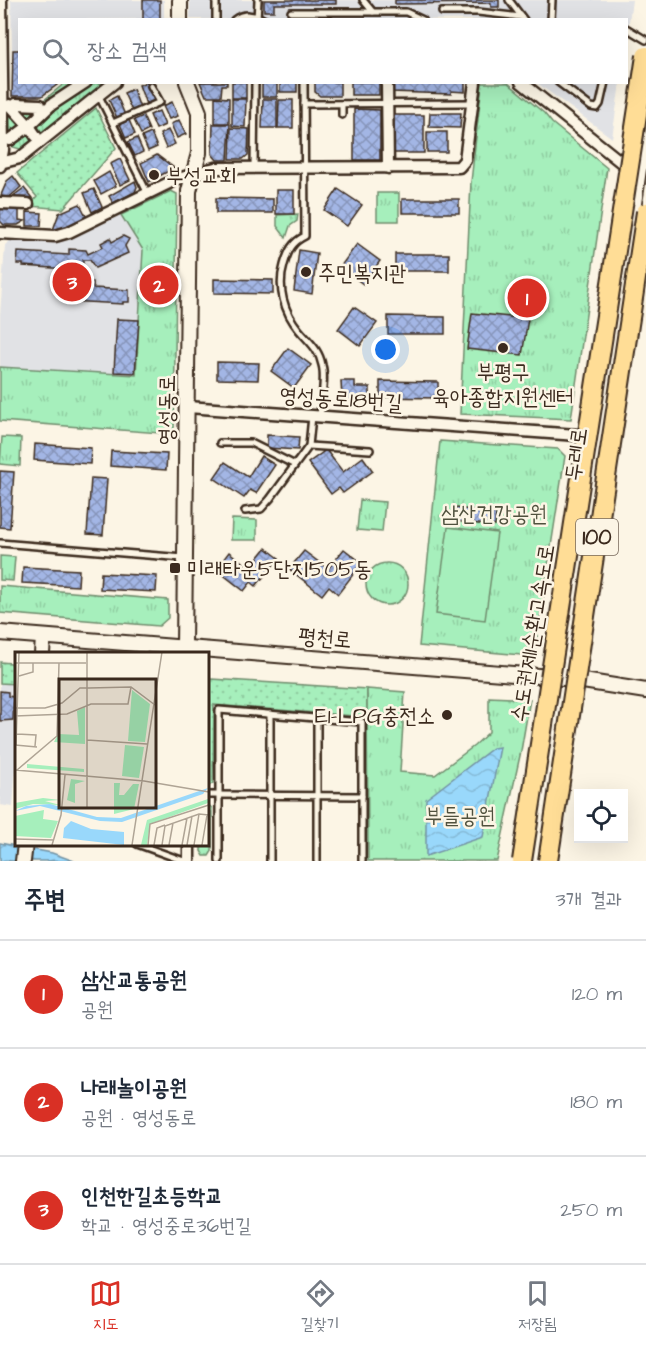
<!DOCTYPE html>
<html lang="ko">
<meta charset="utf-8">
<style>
:root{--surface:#fff;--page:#f2f2f3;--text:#1f2937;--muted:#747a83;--line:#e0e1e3;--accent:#d93025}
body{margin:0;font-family:"Architects Daughter","Poor Story",sans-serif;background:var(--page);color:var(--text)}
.controls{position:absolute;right:18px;bottom:18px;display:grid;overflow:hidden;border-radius:0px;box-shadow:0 6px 24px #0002}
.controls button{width:54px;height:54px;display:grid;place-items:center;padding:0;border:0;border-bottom:2px solid var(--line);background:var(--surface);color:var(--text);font:30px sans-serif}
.you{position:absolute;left:386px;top:350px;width:21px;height:21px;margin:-15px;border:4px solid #fff;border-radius:50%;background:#1a73e8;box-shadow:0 0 0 9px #1a73e833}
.badge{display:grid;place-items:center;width:39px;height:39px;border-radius:50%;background:var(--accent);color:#fff;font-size:20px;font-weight:700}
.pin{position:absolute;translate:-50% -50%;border:3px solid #fff;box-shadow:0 2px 6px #0006}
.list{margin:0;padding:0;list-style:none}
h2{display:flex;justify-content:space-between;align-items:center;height:78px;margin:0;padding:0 24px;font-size:26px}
h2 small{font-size:20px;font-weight:400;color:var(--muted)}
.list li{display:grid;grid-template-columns:39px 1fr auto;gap:18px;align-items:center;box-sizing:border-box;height:108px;padding:0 24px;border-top:2px solid var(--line)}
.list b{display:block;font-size:22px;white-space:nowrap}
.list p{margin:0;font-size:20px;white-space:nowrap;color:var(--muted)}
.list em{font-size:20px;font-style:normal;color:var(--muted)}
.icon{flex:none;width:33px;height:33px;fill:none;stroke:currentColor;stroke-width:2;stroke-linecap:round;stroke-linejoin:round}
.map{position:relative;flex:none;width:646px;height:861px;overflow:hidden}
.search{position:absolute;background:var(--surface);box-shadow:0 6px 24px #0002;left:18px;right:18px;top:18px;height:66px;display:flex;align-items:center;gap:15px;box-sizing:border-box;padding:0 21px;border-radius:0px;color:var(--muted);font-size:22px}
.sheet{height:402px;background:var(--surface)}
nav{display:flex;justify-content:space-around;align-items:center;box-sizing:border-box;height:84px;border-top:2px solid var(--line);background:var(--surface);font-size:16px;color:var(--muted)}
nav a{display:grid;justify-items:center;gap:3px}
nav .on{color:var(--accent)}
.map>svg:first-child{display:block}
.built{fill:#e1e2e5}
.grass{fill:url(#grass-dots);stroke:#708c6d;stroke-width:1.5}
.park{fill:url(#park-tufts);stroke:#708c6d;stroke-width:1.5}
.pitch{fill:#a6efbc;stroke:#708c6d;stroke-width:1.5}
.water{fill:url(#water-waves);stroke:#7392a3;stroke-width:1.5}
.building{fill:url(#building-cross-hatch);stroke:#3b2a1e;stroke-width:1.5}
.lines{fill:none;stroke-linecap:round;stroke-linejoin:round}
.lane-casing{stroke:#3b2a1e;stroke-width:10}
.street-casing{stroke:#3b2a1e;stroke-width:15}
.secondary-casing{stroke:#3b2a1e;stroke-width:18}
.lane{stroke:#fcf5e5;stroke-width:5}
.street{stroke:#fcf5e5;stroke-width:10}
.secondary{stroke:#fcf5e5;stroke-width:14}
.highway-bridge-casing{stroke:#3b2a1e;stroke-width:22;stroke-linecap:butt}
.highway-bridge{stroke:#ffdd96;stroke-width:18}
.poi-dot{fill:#3b2a1e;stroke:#fcf5e5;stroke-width:2}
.labels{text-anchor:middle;stroke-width:5;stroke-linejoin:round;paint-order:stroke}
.shield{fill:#fcf5e5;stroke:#75675a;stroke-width:1.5}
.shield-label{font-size:21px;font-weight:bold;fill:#3b2a1e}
.poi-label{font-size:22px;fill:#3b2a1e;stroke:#fcf5e5;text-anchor:start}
.street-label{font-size:22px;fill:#3b2a1e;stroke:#fcf5e5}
.park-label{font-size:22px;fill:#50513e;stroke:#fcf5e5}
.inset-road{fill:none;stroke:#afa495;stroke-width:1.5}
.view{fill:#3b2a1e;fill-opacity:0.15;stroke:#3b2a1e;stroke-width:3}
.inset-edge{fill:none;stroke:#3b2a1e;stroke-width:3}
</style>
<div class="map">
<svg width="646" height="861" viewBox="0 0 646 861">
<defs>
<pattern id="grass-dots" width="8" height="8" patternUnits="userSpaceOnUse" patternTransform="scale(1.5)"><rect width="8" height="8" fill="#a6efbc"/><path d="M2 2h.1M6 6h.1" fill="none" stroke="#90cda1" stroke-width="1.8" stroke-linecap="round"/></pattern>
<pattern id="park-tufts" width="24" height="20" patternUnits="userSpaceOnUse" patternTransform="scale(1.5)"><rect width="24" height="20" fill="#a6efbc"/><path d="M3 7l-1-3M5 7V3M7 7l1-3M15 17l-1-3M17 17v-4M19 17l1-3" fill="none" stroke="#90cda1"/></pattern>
<pattern id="water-waves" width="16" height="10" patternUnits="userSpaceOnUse" patternTransform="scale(1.5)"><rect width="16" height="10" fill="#99d8fb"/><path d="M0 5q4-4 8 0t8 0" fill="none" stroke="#85bad7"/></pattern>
<pattern id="building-cross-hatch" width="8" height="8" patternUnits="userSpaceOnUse" patternTransform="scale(1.5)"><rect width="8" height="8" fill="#a3b6e5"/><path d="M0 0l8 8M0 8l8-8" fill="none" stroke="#8694b9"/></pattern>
</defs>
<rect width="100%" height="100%" fill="#fcf5e5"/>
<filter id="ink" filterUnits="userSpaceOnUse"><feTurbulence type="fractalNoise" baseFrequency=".0167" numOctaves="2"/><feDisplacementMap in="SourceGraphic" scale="12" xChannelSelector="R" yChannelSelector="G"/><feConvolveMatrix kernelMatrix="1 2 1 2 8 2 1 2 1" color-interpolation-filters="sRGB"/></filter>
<g filter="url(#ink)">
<g class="built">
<polygon points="11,0 164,0 164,19 20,20 19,49 12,49"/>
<polygon points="190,0 632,0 627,36 626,20 190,19"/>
<polygon points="537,83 620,83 612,138"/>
<polygon points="121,215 143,250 136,375 0,367 0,315 5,245 11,240 66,241"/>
<polygon points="0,683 16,684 16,763 13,807 0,805"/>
</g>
<g class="grass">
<polygon points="96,108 116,148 63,209 29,206 37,197 17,173"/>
<polygon points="0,662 11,663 16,669 16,684 0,683"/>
<polygon points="211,679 367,689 367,717 214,705 213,783 207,787 207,682"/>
<polygon points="207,804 212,808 212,851 209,856 204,856 201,851 201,845 207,844"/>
</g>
<g class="park">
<polygon points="65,83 106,83 20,149 13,147 10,140 10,99 44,100"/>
<polygon points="482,83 508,83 544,113 552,123 607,168 571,419 460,414 471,182"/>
<polygon points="171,191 177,194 174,434 0,421 0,367 136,375 143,250 121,215"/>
<rect x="377" y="193" width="22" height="28"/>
<polygon points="298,214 297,221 290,226 286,238 277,226 277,215"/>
<polygon points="2,437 21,438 20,466 0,464"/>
<polygon points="440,441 558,449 565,456 534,656 419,646"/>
<polygon points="360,500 385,502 382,532 357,530"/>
<polygon points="232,519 257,520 257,540 231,540"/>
<polygon points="0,556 15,557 13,581 0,580"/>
<circle cx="387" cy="584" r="21"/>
<polygon points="0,586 168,600 168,618 159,626 0,613"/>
<polygon points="367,689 405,692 400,772 435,775 474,746 489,732 489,697 530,699 521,751 497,861 368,861"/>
</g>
<polygon class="pitch" points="448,527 497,533 485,620 436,614"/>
<g class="water">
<polygon points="500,747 483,837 426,856 426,799 493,748"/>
<polygon points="0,843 52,853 74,861 0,861"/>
</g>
<g class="building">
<rect x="143" y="0" width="17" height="20"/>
<polygon points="264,0 336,0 336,4 274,4 274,11 264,11"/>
<polygon points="395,0 499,0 499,7 491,7 491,3 395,4"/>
<polygon points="13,50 20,50 20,82 61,82 42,96 12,96"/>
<polygon points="147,82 155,101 146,104 139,85"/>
<polygon points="200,82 227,82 227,85 222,85 221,96 206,96"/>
<rect x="232" y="82" width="14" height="16"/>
<rect x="262" y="82" width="15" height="15"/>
<rect x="280" y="82" width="17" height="10"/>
<polygon points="315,82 340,82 340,96 320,96 315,92"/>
<rect x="351" y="82" width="28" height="13"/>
<polygon points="391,82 465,82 465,92 451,91 451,94 391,92"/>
<polygon points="133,89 140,108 132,111 124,93"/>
<polygon points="117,96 125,115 117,118 109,100"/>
<polygon points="215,97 229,98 229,123 215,123"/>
<polygon points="232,99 246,99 245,127 232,126"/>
<polygon points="263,99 277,99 277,128 262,128"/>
<polygon points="279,100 293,100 293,128 278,128"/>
<polygon points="172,102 178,116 169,119 163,106"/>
<polygon points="354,109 380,110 380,160 354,160"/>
<polygon points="159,111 165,125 156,129 150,115"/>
<polygon points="430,113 461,113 460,128 429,127"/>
<polygon points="393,115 424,115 424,153 392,153"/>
<polygon points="143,116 149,130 141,134 134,120"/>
<polygon points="129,120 135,134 126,138 120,124"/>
<polygon points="179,120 186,134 177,138 171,124"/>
<polygon points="213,124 230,124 228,160 217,160 212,154"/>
<polygon points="231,128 249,129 248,155 243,159 230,159"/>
<polygon points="168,130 175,144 166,148 160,134"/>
<rect x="427" y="132" width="20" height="20"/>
<polygon points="151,133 157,147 148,151 142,137"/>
<polygon points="137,138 143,152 135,156 128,142"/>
<polygon points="157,155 174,168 149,182 141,163"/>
<polygon points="120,159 130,180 120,185 110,164"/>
<polygon points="109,172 116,186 101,194 94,181"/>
<polygon points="13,176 21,187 6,200 1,195 7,181"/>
<polygon points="135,181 137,187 135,192 113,203 109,196"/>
<polygon points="24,188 32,198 28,201 15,201 12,197"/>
<polygon points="94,189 102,207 92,212 84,193"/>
<polygon points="338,189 362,205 347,226 324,210"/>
<rect x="276" y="190" width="18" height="24"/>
<polygon points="216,198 273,199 273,213 216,213"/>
<rect x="402" y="199" width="57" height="14"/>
<polygon points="80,204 87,218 64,229 53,230 59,213"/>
<polygon points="0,207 19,207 19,220 25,221 18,225 4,225 0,221"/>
<polygon points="27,212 42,213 41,226 27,226"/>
<polygon points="123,236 129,239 125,246 128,253 95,268 90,260 83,260 82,282 93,282 93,288 129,290 129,302 123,302 123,304 68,301 68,269 23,266 23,264 17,264 18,252 69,255 69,249 86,250 88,254 103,247 101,243 110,238 112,242"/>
<polygon points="357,244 380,261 363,284 340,267"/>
<polygon points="299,250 317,253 312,294 294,291"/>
<rect x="395" y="254" width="54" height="17"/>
<polygon points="214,279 273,280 273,294 214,293"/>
<polygon points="354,307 377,323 360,346 338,329"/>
<polygon points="472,313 528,319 522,355 467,349"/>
<polygon points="388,316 445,317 445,334 388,334"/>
<polygon points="117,319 139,320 135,373 114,372"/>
<polygon points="288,348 311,365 294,388 271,371"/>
<polygon points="217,362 259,363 258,380 217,379"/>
<polygon points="341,381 355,381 355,387 370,387 370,400 342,400"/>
<polygon points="380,381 438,382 438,398 380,397"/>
<polygon points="267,435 299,437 298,450 267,448"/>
<polygon points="35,444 91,448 90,464 34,460"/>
<polygon points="326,450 343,472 363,457 373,471 343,493 339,488 331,494 308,463"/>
<polygon points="111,451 167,454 166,470 110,466"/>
<polygon points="261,456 275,465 256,493 250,490 244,498 214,478 225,462 248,477"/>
<polygon points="0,471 14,472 10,528 0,527"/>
<polygon points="91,478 107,479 103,535 87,534"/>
<polygon points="456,508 496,513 495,526 454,521"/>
<polygon points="266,548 279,558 256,586 251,582 244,591 216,569 229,552 250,568"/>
<polygon points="344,549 362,563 338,594 329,586 322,595 289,569 304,551 328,569"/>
<polygon points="23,567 79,570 78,586 22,583"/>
<polygon points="101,573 157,576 156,592 100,589"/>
<polygon points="0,691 8,692 8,696 14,697 13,720 0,721"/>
</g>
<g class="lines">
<g class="lane-casing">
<g id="lane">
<polyline points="216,0 216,20"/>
<polyline points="363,0 373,12 406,12 423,20"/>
<polyline points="509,0 524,20"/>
<polyline points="291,12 373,12"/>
<polyline points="442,12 478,12 521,17"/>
<path d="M234,20C243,13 255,14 265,20"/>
<polyline points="257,20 258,0"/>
<polyline points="551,20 552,0"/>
<polyline points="626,28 646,40"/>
<path d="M304,82L305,236C292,242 288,251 284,265C277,288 284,312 299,330C309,342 319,349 322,365C326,378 321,402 320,416"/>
<polyline points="558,82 591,107 597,108 600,104 605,82"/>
<polyline points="99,96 148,194"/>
<polyline points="304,104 472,103"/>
<polyline points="342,104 342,115"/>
<polyline points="113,123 160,102 151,86"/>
<polyline points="254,168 255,82"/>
<polyline points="220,443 251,443 295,465"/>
<polyline points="309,446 370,450"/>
<polyline points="245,511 261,509 270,499 309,446 312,416"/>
<polyline points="0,543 184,558"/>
<polyline points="270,714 270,861"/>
<polyline points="207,795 362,796"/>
<polyline points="137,844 184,861"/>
<polyline points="219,861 219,710 362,722 362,861"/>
<polyline points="317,861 317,718"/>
</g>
</g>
<g class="street-casing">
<g id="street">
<polyline points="387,82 388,168"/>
<polyline points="521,82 631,170"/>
<polyline points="10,105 29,126 51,105 86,82"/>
<polyline points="16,110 16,104 40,105 41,114"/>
<polyline points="10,140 29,126 36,136"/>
<polyline points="0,163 20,158 115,82"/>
<polyline points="0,166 3,150 1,0"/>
<polyline points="0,203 28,204"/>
<polyline points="0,233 55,236 69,232 175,180 215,168 459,167 465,160 475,82"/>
<polyline points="188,407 591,436"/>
<polyline points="189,844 189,861"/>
</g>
</g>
<g class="secondary-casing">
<g id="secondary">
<polyline points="180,0 180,20"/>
<polyline points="0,633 564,678 646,691"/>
<polyline points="184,647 189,191 199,153 199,112 187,82"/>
<polyline points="42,654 43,637"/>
<polyline points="564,678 646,122"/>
<polyline points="23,861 25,844"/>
</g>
</g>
<use href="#lane" class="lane"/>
<use href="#street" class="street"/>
<use href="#secondary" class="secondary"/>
<g class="highway-bridge-casing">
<g id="highway-bridge">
<polyline points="522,861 646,56"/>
<polyline points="548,861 646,212"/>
</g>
</g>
<use href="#highway-bridge" class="highway-bridge"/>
</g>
</g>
<g class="poi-dot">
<circle cx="154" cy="175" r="6"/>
<circle cx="306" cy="272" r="6"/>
<circle cx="503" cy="348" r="6"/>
<rect x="169" y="562" width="12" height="12" rx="3"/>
<circle cx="447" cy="715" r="6"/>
</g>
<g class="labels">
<rect class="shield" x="576" y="519" width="42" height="36" rx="4.5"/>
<g class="shield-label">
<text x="597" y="544">100</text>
</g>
<g class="poi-label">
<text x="166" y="183">부성교회</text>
<text x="318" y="280">주민복지관</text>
<text x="503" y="379" text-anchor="middle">부평구<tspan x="503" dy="25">육아종합지원센터</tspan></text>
<text x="187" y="576">미래타운5단지505동</text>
<text x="435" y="723" text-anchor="end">E1-LPG충전소</text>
</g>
<g class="street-label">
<text transform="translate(341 398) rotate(4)" y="8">영성동로18번길</text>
<text transform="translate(166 410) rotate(-89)" y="8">영성동로</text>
<text transform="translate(575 454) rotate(-82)" y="8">두레로</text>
<text transform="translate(532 633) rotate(-81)" y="8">수도권제1순환고속도로</text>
<text transform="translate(325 637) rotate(5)" y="8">평천로</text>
</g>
<g class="park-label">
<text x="494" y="521">삼산건강공원</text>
<text x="460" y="823">부들공원</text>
</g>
</g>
<g transform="translate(15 652)">
<rect width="194" height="194" fill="#fcf5e5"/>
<path d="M56,127L70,129L60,132V151L52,148ZM28,146L45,148L30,149L45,153L18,152L0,157V151Z" fill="#a6efbc"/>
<path d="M117,38L135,52L130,90L113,89ZM70,55V92L39,90L43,82L64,83L62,59ZM110,93L129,95L124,126L107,124ZM12,112L69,117V120L12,116ZM99,131H105L104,143H109L118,132H124L119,157L99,162ZM193,147V151L135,172L132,193H126L132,168ZM29,158L28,167L43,169L36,186L0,184V164Z" fill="#a6efbc"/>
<path d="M193,136L188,142L107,170L85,169L25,154L0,159L11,154L35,152L82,165L106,166ZM56,169L76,177L109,180V193L48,186L49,176Z" fill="#99d8fb"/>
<path class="inset-road" d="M72,0V157M0,11H71M4,24L18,20V11M0,56H30L47,51L65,36H74L116,35L140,53M0,64L52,62L76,52H113L116,35M2,82L21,83L20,94M72,88L132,92M0,93L22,95M1,93L4,0M0,118L129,129L194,140M2,118L42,84L44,11M0,187L39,188M37,193L46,163L50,123M117,193L147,0M133,193L135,172L194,153M139,193L142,176L150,173M147,193L150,174L184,162L194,163M154,193L158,171M167,193L172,166M172,193L177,164M179,193L184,162M187,193L192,163"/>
<path class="view" d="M44,27H141V156H44Z"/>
<rect width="194" height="194" class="inset-edge"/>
</g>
</svg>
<div class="controls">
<button><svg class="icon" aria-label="locate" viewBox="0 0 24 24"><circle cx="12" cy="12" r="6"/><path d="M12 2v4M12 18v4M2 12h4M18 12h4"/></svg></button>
</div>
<div class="you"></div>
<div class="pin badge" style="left:527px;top:298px">1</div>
<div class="pin badge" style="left:159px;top:285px">2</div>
<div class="pin badge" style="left:72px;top:282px">3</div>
<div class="search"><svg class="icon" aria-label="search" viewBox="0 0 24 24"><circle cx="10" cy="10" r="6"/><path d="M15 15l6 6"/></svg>장소 검색</div>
</div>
<section class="sheet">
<h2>주변<small>3개 결과</small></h2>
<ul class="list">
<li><span class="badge">1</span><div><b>삼산교통공원</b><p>공원</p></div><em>120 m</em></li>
<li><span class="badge">2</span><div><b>나래놀이공원</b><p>공원 · 영성동로</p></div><em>180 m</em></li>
<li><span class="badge">3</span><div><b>인천한길초등학교</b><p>학교 · 영성중로36번길</p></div><em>250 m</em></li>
</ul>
</section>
<nav>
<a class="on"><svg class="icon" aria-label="map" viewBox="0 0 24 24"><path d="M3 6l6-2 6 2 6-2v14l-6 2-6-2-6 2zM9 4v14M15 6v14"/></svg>지도</a>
<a><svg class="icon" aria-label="directions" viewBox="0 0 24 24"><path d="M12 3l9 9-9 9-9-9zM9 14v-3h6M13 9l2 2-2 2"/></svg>길찾기</a>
<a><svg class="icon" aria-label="saved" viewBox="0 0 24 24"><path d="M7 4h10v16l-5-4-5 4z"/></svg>저장됨</a>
</nav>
